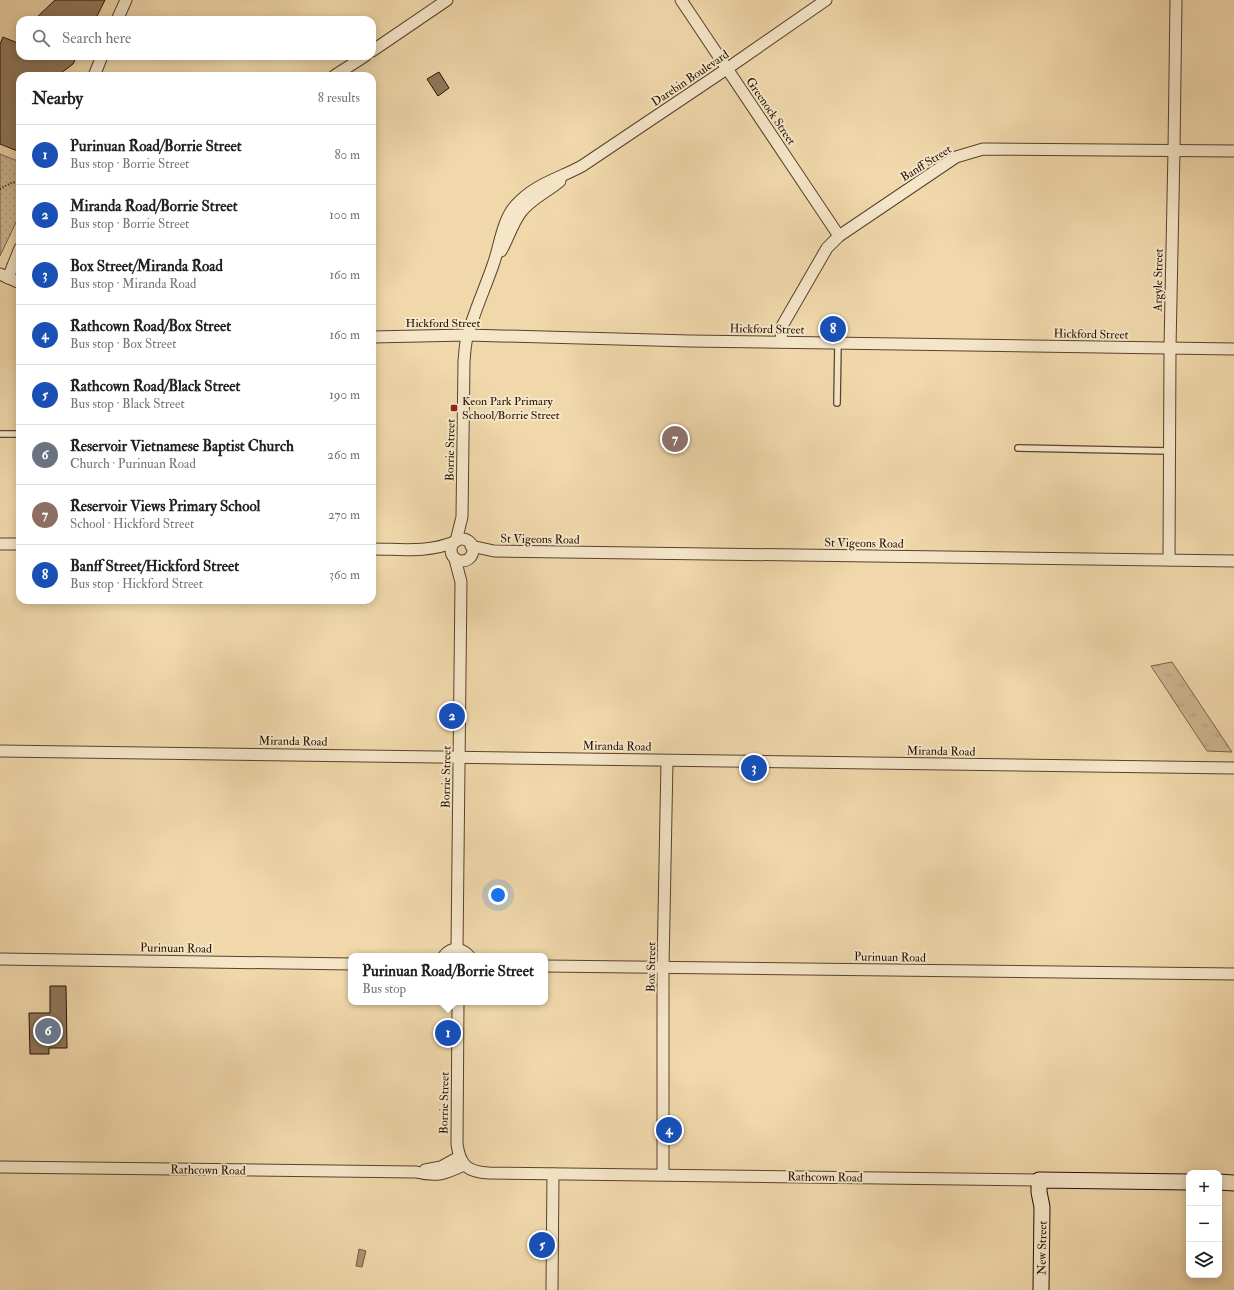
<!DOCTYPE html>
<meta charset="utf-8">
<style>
:root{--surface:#fff;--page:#f6f6f6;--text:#202124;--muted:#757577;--line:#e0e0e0;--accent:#db2777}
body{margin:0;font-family:"IM FELL Double Pica",serif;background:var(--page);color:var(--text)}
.controls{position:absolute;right:12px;bottom:12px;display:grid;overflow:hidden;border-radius:8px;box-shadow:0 2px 10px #0003}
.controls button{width:36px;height:36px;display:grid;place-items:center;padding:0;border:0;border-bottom:1px solid var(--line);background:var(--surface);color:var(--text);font:20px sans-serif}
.you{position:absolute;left:498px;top:895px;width:14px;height:14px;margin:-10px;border:3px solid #fff;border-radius:50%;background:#1a73e8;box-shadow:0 0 0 6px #1a73e833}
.badge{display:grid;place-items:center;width:26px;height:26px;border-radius:50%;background:var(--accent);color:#fff;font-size:13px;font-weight:700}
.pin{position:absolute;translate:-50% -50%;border:2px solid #fff;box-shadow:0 1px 4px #0006}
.popup{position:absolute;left:348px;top:953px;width:200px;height:52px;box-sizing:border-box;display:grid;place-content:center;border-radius:8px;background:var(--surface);filter:drop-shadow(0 1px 3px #0005);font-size:13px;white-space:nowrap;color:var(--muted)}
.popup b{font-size:15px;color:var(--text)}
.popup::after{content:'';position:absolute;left:50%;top:100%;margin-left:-8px;border:8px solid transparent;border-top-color:var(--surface)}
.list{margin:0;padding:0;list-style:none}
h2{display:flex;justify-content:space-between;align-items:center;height:52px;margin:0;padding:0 16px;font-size:17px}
h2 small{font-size:13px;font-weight:400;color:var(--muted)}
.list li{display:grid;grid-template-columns:26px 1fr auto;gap:12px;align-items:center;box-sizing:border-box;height:60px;padding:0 16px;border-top:1px solid var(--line)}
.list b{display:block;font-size:15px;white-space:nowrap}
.list p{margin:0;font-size:13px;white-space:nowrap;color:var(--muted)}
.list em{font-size:13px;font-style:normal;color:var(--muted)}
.icon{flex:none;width:22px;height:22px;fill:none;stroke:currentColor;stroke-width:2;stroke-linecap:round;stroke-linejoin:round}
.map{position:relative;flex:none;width:1234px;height:1290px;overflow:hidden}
.search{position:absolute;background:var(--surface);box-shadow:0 2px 10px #0003;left:16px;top:16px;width:360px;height:44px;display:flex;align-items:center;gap:10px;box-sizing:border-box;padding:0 14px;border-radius:12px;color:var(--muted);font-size:15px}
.panel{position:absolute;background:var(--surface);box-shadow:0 2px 10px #0003;left:16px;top:72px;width:360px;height:532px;border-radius:12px}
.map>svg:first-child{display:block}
.grass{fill:url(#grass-tufts);stroke:#79624a}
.park{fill:url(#park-dots);stroke:#79624a}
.water{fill:#ab9472;stroke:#755f46}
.building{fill:#8f785b;stroke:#250f04}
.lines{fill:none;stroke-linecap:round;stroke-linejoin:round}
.lane-casing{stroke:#58412e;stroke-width:8}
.street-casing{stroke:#58412e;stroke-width:13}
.secondary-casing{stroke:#250f04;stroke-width:17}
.path{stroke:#250f04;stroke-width:2;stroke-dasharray:1 2;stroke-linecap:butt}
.lane{stroke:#f5e6c8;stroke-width:5.5}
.street{stroke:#f5e6c8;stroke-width:11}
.secondary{stroke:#f5e6c8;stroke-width:15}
.poi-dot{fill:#8f2418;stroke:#f5e6c8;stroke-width:1.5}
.labels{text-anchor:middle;stroke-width:4;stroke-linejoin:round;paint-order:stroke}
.street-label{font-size:12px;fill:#250f04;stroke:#f5e6c8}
.poi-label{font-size:12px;fill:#250f04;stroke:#f5e6c8;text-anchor:start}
</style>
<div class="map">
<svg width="1234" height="1290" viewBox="0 0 1234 1290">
<defs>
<pattern id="grass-tufts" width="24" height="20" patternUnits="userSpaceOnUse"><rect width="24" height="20" fill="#cdb68f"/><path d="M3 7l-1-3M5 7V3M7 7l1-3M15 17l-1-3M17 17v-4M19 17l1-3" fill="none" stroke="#b09b7a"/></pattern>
<pattern id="park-dots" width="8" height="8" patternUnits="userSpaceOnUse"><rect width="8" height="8" fill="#cdb68f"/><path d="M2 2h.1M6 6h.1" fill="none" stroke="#b09b7a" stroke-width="1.8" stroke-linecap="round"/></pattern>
</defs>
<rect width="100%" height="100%" fill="#f0d8ab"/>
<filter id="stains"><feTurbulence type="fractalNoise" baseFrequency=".005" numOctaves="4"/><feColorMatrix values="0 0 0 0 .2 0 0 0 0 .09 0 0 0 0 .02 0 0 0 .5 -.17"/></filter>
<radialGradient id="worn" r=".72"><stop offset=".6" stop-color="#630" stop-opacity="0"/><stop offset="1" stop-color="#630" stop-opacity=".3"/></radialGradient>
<polygon class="grass" points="1172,662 1232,752 1207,751 1151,666"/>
<polygon class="park" points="0,154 20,162 20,214 0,256"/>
<polygon class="water" points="359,1249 366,1251 362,1267 356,1266"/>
<g class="building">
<polygon points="55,0 105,0 95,20 34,20"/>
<polygon points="3,37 20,44 20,56 77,56 73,64 57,76 20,76 20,152 0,144 0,44"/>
<polygon points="439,72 449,88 438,96 427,79"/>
<polygon points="50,986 66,986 67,1048 49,1048 49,1054 30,1054 29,1013 50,1013"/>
</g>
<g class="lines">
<g class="lane-casing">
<g id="lane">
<polyline points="837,403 838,343"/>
<polyline points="0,434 20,434"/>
<polyline points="1018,448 1169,451"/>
</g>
</g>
<g class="street-casing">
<g id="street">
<polyline points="681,0 839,236"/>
<polyline points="117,20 126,0"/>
<polyline points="372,51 447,0"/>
<polyline points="94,76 102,56"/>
<polyline points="334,76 365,56"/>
<path d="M501,251C508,239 512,224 521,212C531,199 547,192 560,181"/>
<polyline points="0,274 20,283"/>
<polyline points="8,278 20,248"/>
<polyline points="372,337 467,335 690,341 1234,349"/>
<polyline points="781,342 782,326 827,248 839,236 956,157 983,149 1234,151"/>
<circle cx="462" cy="550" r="11"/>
<path d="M456,541L462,517L464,361C465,352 465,342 468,334C475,310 485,288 493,265C500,246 502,220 516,205C535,184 558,179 582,166L728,68L826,0"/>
<polyline points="0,544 20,544"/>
<polyline points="471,546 494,551 1234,561"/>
<path d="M372,549C400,549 428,553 454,542"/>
<polyline points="455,559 461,582 457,949"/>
<polyline points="1169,560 1170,348 1174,150 1176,0"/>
<path d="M0,751C411,756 823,763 1234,768"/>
<path d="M444,956C451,947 461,947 469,956"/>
<polyline points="0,959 351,964"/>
<polyline points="545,966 1234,974"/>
<path d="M458,1002L457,1144C460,1166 468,1172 489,1173L1039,1180"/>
<path d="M0,1167L416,1172C437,1177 445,1174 464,1165"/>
<polyline points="425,1170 441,1167 459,1157"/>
<polyline points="663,1174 663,967 667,761"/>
<polyline points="552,1290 553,1174"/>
</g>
</g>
<g class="secondary-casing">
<g id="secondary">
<polyline points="1219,1182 1234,1183"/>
<polyline points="1041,1290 1042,1207 1039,1192 1039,1180 1189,1182"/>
</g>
</g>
<polyline class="path" points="0,189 11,183 20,182"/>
<use href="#lane" class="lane"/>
<use href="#street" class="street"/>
<use href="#secondary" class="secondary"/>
</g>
<rect class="poi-dot" x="450" y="404" width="8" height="8" rx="2"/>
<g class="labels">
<g class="street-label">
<text transform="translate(690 78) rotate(-34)" y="4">Darebin Boulevard</text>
<text transform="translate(771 111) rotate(56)" y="4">Greenock Street</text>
<text transform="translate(926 163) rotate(-32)" y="4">Banff Street</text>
<text transform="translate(1158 280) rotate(-89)" y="4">Argyle Street</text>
<text x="443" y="327">Hickford Street</text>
<text transform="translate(767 329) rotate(1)" y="4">Hickford Street</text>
<text transform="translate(1091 334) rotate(1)" y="4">Hickford Street</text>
<text transform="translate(450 450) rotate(-89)" y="4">Borrie Street</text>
<text transform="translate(540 539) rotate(1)" y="4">St Vigeons Road</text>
<text transform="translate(864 543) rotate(1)" y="4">St Vigeons Road</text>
<text transform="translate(293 741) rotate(1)" y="4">Miranda Road</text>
<text transform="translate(617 746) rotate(1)" y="4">Miranda Road</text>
<text transform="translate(941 751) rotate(1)" y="4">Miranda Road</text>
<text transform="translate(446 777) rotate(-89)" y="4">Borrie Street</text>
<text transform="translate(176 948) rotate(1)" y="4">Purinuan Road</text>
<text transform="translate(890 957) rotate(1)" y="4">Purinuan Road</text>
<text transform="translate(651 967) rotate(-89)" y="4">Box Street</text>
<text transform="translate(444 1103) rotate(-89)" y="4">Borrie Street</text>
<text transform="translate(208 1170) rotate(1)" y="4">Rathcown Road</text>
<text transform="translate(825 1177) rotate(1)" y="4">Rathcown Road</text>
<text transform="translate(1042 1248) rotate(-89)" y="4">New Street</text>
</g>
<g class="poi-label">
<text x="462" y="405">Keon Park Primary<tspan x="462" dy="14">School/Borrie Street</tspan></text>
</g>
</g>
<rect width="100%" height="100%" filter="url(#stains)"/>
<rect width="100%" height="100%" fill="url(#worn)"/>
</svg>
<div class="controls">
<button>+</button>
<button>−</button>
<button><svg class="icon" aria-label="layers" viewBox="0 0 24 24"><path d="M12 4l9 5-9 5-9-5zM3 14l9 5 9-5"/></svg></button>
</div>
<div class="you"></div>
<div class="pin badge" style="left:448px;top:1033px;background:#1a4fb4">1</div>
<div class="popup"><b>Purinuan Road/Borrie Street</b>Bus stop</div>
<div class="pin badge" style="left:452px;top:716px;background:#1a4fb4">2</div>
<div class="pin badge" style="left:754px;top:768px;background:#1a4fb4">3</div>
<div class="pin badge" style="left:669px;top:1130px;background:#1a4fb4">4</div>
<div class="pin badge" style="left:542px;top:1245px;background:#1a4fb4">5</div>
<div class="pin badge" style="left:48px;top:1031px;background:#6b7280">6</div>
<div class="pin badge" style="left:675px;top:439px;background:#8d6e63">7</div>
<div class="pin badge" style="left:833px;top:329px;background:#1a4fb4">8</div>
<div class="search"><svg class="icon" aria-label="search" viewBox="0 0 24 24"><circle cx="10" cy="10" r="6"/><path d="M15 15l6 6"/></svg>Search here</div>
<section class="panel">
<h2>Nearby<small>8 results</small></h2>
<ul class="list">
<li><span class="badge" style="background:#1a4fb4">1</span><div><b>Purinuan Road/Borrie Street</b><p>Bus stop · Borrie Street</p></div><em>80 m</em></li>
<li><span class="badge" style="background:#1a4fb4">2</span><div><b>Miranda Road/Borrie Street</b><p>Bus stop · Borrie Street</p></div><em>100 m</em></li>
<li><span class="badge" style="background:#1a4fb4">3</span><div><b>Box Street/Miranda Road</b><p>Bus stop · Miranda Road</p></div><em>160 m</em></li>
<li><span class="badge" style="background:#1a4fb4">4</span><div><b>Rathcown Road/Box Street</b><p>Bus stop · Box Street</p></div><em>160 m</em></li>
<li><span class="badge" style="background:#1a4fb4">5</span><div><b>Rathcown Road/Black Street</b><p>Bus stop · Black Street</p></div><em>190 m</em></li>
<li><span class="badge" style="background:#6b7280">6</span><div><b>Reservoir Vietnamese Baptist Church</b><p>Church · Purinuan Road</p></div><em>260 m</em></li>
<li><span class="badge" style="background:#8d6e63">7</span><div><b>Reservoir Views Primary School</b><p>School · Hickford Street</p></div><em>270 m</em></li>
<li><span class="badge" style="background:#1a4fb4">8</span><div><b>Banff Street/Hickford Street</b><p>Bus stop · Hickford Street</p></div><em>360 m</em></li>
</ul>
</section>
</div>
